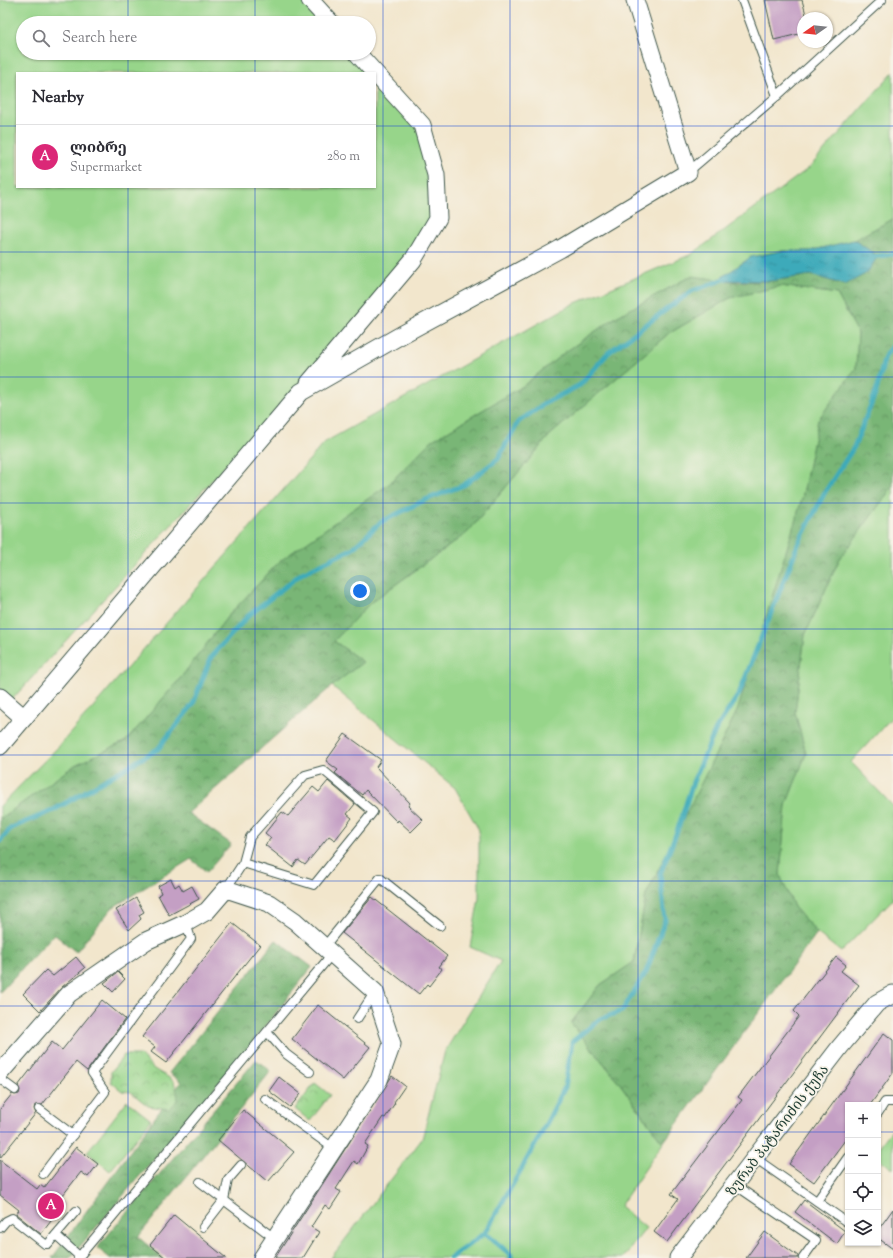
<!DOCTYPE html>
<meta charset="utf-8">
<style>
:root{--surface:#fff;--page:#f7f7f7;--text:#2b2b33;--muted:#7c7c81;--line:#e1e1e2;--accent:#db2777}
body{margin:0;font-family:"Sorts Mill Goudy","Noto Serif Georgian",serif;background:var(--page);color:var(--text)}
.controls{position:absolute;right:12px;bottom:12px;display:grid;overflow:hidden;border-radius:0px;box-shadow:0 1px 3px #0004}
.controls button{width:36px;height:36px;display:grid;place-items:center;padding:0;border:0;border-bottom:1px solid var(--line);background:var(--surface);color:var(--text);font:20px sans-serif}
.compass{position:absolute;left:797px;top:12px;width:36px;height:36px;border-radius:50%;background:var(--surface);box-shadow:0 1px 3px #0004;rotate:256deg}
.you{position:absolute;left:360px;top:591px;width:14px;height:14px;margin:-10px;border:3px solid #fff;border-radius:50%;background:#1a73e8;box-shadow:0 0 0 6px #1a73e833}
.badge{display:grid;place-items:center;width:26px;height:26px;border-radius:50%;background:var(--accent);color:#fff;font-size:13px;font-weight:700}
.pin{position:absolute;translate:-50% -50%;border:2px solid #fff;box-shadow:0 1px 4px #0006}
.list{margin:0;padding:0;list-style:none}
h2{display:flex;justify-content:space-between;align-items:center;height:52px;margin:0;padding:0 16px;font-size:17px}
h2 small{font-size:13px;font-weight:400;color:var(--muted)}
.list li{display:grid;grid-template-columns:26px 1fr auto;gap:12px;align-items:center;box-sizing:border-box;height:64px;padding:0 16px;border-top:1px solid var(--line)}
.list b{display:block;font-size:15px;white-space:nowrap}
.list p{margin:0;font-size:13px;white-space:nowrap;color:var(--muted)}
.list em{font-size:13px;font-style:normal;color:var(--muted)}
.icon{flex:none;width:22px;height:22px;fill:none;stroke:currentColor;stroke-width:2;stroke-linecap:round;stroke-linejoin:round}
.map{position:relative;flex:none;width:893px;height:1258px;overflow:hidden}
.search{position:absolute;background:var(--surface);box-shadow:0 1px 3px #0004;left:16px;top:16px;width:360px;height:44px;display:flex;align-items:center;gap:10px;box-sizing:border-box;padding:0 14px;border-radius:22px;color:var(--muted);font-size:15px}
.panel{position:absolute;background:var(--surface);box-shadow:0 1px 3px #0004;left:16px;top:72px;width:360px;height:116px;border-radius:0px}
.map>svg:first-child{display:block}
.green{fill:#97d58a;stroke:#5b895f;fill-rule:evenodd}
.forest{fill:url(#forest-crowns);stroke:#4c7a55}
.park{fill:url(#park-crowns);stroke:#5b895f}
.water{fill:url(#water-ripples);stroke:#2e7477}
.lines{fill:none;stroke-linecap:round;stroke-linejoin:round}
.stream{stroke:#3caaba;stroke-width:5}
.building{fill:#c49fc4}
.service-casing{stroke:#3f564b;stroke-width:10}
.minor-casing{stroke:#3f564b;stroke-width:19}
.service{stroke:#fff;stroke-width:8}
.minor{stroke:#fff;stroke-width:17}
.grid{fill:none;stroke:#1d4ed8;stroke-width:1;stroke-opacity:0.55}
.labels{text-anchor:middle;stroke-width:3.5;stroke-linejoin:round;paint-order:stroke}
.street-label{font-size:14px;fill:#1f3d34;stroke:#f7f3e8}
</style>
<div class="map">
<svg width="893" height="1258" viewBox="0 0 893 1258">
<defs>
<pattern id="forest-crowns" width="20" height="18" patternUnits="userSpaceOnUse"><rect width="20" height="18" fill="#79b676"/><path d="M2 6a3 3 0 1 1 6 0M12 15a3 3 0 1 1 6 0" fill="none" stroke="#639562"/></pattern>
<pattern id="park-crowns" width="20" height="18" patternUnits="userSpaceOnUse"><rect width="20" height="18" fill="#97d58a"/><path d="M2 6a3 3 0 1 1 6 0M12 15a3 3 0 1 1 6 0" fill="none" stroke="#7bae72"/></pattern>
<pattern id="water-ripples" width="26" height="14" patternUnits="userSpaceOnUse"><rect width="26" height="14" fill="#3caaba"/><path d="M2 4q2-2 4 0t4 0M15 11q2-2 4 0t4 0" fill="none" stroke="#328c98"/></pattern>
</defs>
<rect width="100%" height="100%" fill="#f7f3e8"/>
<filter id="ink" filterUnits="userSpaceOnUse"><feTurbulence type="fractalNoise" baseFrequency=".025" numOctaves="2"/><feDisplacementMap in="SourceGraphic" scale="8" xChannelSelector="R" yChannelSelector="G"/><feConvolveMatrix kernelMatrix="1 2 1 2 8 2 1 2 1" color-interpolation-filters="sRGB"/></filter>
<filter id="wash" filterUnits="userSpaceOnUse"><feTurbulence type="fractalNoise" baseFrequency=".012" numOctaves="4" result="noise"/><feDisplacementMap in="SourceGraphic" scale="16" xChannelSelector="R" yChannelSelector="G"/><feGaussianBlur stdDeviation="0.9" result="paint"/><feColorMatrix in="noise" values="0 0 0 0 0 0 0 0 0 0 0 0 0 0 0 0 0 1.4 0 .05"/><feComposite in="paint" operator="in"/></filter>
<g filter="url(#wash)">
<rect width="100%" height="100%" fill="#f2e6cc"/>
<g class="green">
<path d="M0,0H310L331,23H23V53H357L422,125L438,218L413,260L8,704L0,697ZM17,73H375V187H17Z"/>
<polygon points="893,72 893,219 854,240 810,251 781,251 751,257 718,280 691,276 616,317 564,353 523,386 431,441 389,484 280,561 228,616 179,680 126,741 75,765 0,819 0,806 58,747 325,442 573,304 692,254 809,168"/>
<polygon points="781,286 837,294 858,333 856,368 818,420 802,499 738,709 646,895 634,962 600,985 571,1023 618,1081 663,1143 620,1206 646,1228 623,1258 331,1258 422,1139 445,1051 501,961 470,947 479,898 479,830 455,788 332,686 363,662 334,641 370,603 467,533 550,435 668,334 730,298"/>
<polygon points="893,486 893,716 851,762 893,806 893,899 841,952 817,933 794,907 780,875 786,805 806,754 795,712 805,635 839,560"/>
<polygon points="127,1101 151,1120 110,1171 87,1152"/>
<polygon points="891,1131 893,1133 893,1169 878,1158 878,1148"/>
</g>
<g class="forest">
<polygon points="893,219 893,486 839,560 805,635 795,712 806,754 786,805 780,875 794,907 817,933 663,1143 618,1081 571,1023 600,985 634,962 646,895 738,709 802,499 818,420 856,368 858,333 837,294 781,286 730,298 668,334 550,435 467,533 370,603 334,641 363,662 332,686 188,813 231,844 207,872 191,859 112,908 76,952 54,934 0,992 0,819 75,765 126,741 179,680 228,616 280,561 389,484 431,441 523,386 564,353 616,317 691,276 739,282 770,281 811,275 845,285 878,256 854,240"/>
<polygon points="276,940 312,967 245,1052 70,1258 52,1258 181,1082 169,1073"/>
<polygon points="256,1060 271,1071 138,1237 163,1258 110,1258 97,1248"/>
</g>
<g class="park">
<path d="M124,1055H140C145,1060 149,1065 154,1069C172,1081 175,1075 178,1100L169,1109L148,1106L131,1092L122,1091L111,1082V1072Z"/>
<polygon points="315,1083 330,1095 310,1121 295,1109"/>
</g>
<polygon class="water" points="854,240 878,256 867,273 845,285 811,275 770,281 718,280 751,257 781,251 810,251"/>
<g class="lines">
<g class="stream">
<polyline points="873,257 893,254"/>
<polyline points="0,841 11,828 52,811 158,749 193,704 211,657 248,616 302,573 352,549 381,522 425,500 464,485 498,459 518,422 547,402 580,385 608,353 671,306 692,291 725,279"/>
<polyline points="485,1233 511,1255 511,1258"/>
<polyline points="450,1258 485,1233 539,1138 565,1087 572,1042 600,1019 622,1011 646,972 665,920 660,874 678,829 693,782 716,729 739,694 799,542 825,492 854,447 876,392 885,356 893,346"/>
</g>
</g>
<g id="blocks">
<g class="building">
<polygon points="765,0 802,0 807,18 803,18 803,33 774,40"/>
<polygon points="345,734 381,760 376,767 410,803 408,806 423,820 411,832 398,820 397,822 366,790 362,795 335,773 338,770 326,761"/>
<polygon points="328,781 355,804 347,814 352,818 335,840 329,836 305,865 298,860 293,867 265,845 271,838 265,833 282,812 288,816 313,787 319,792"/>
<polygon points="171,879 175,887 179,884 183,891 192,886 199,899 169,915 158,895 161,893 158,886"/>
<polygon points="372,897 447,956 439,967 442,969 429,986 427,984 419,994 342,933"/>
<polygon points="136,898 144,912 139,915 141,919 129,930 116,910"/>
<polygon points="232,923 260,945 166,1063 151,1052 155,1047 142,1037"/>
<polygon points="76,957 85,968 62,987 40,1011 23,994 46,970 53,976"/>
<polygon points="836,957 846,965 841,971 859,985 667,1242 654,1232 678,1199 671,1194 742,1100 738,1097 799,1016 794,1011"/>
<polygon points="118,972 125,979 113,992 104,983"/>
<polygon points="102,1000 125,1019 87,1071 76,1062 42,1105 35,1105 34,1109 36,1113 0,1158 0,1109 12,1094 15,1095 19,1094 20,1090 18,1086 52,1042 62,1050"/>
<polygon points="318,1005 370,1047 343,1080 292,1039"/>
<polygon points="884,1033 893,1040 893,1073 870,1105 848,1105 848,1136 814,1182 789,1164"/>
<polygon points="392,1076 405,1086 394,1102 395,1103 385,1118 383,1117 365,1144 368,1146 358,1164 354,1161 336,1189 341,1192 330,1209 325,1205 311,1227 319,1232 303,1258 275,1258"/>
<polygon points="279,1077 301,1094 290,1107 269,1091"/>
<polygon points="243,1110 294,1152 268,1182 218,1140"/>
<polygon points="76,1147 98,1164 88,1177 81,1172 59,1200 64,1204 41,1234 16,1214 19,1210 0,1195 0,1160 37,1189 40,1185 44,1188"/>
<polygon points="804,1200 845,1231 837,1244 795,1212"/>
<polygon points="893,1209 893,1249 878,1238 878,1230"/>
<polygon points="174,1215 226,1258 166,1258 150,1245"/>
<polygon points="765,1232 798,1256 798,1258 746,1258"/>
</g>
</g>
</g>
<g filter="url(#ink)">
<use href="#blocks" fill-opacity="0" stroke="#3f564b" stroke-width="1"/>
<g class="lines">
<g class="service-casing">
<g id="service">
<polyline points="742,0 777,96"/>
<polyline points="688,172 777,96 882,0"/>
<polyline points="226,889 243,863 250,837 305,775 323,770 373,812 314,885 243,863"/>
<polyline points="324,947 380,878 440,926"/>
<polyline points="357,1019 374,993"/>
<polyline points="267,1032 286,1054 310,1072"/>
<polyline points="0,1079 15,1090"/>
<polyline points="265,1099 333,1148"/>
<polyline points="39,1109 73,1135"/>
<polyline points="878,1113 885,1102 893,1102"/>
<polyline points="755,1158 848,1223"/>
<polyline points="43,1174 105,1092 92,1073 191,939 186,923"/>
<polyline points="200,1182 274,1238"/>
<polyline points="735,1185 816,1240 803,1258"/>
<polyline points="817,1201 848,1157"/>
<polyline points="203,1227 224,1200 228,1180 241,1165"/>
<polyline points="0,1228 6,1221 12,1218 45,1244 48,1244 76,1211"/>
<polyline points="56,1235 79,1256"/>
<polyline points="78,1258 332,954"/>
</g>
</g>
<g class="minor-casing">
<g id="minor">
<polyline points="310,0 331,23"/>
<polyline points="309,383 413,260 438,218 436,175 422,125 357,53"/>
<polyline points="0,697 24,718"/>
<polyline points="0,746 301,392 403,334 560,249 688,172 635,0"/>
<polyline points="0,1073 69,994 146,941 186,923 207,911 226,889 269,903 295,921 375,992 392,1044 379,1080 262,1258"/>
<polyline points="678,1258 840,1047 877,1003 893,994"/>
</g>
</g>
<use href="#service" class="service"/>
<use href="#minor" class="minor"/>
</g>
</g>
<path class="grid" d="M128,0V23M255,0V23M383,0V1258M510,0V1258M638,0V1258M765,0V1258M128,53V73M255,53V73M0,126H17M375,126H893M128,187V1258M255,187V1258M0,252H893M0,377H893M0,503H893M0,629H893M0,755H893M0,881H893M0,1006H893M0,1132H848M878,1132H893"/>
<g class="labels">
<g class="street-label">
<text transform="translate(777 1130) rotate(-53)" y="5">ზურაბ პატარიძის ქუჩა</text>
</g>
</g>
</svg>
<div class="controls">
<button>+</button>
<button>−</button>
<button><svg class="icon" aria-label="locate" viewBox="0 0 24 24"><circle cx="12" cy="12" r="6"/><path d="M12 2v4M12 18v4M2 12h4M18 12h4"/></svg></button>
<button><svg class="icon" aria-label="layers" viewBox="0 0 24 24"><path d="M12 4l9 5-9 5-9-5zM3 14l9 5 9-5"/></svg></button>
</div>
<svg class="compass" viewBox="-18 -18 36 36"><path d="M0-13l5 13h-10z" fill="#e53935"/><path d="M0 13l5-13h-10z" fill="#7c7c81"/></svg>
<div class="you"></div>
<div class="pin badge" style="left:51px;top:1206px">A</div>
<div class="search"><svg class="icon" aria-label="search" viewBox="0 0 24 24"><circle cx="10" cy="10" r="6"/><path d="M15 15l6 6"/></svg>Search here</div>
<section class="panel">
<h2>Nearby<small></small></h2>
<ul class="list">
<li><span class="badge">A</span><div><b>ლიბრე</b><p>Supermarket</p></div><em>280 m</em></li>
</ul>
</section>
</div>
